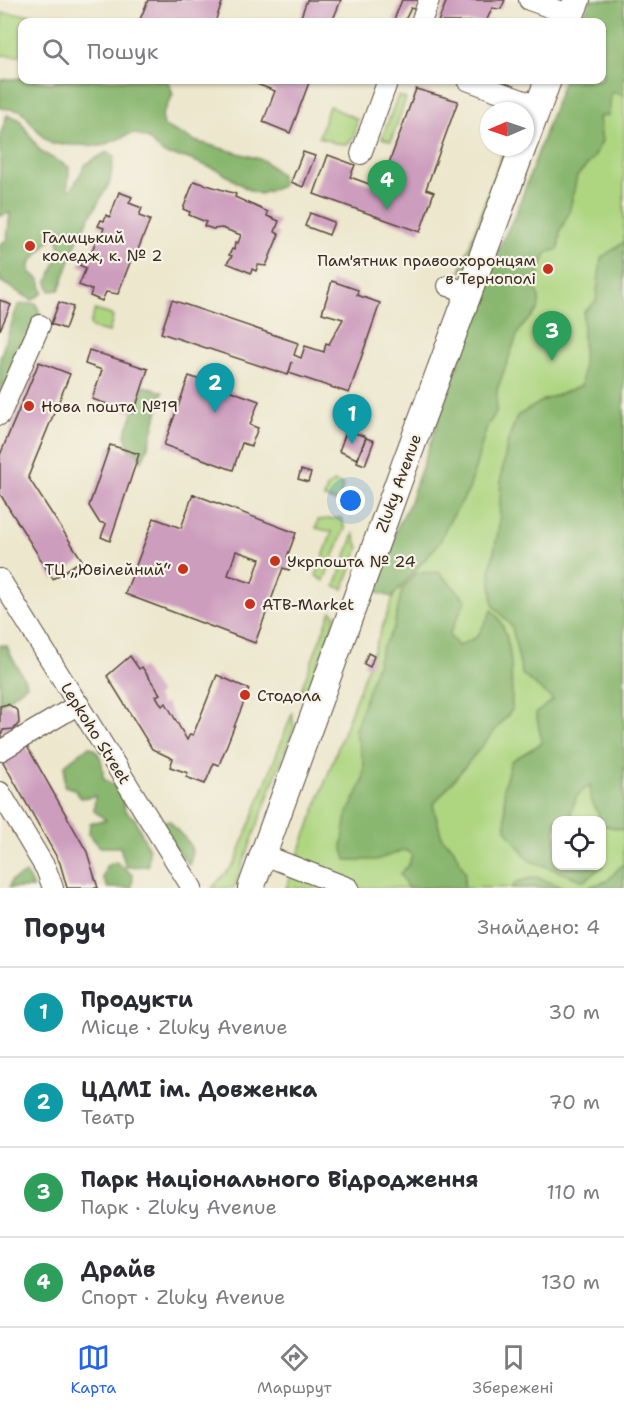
<!DOCTYPE html>
<html lang="uk">
<meta charset="utf-8">
<style>
:root{--surface:#fff;--page:#f2f2f3;--text:#2b2b33;--muted:#7c7c81;--line:#e1e1e2;--accent:#2563eb}
body{margin:0;font-family:"Shantell Sans",sans-serif;background:var(--page);color:var(--text)}
.controls{position:absolute;right:18px;bottom:18px;display:grid;overflow:hidden;border-radius:12px;box-shadow:0 2px 4px #0004}
.controls button{width:54px;height:54px;display:grid;place-items:center;padding:0;border:0;border-bottom:2px solid var(--line);background:var(--surface);color:var(--text);font:30px sans-serif}
.compass{position:absolute;left:480px;top:102px;width:54px;height:54px;border-radius:50%;background:var(--surface);box-shadow:0 2px 4px #0004;rotate:268deg}
.you{position:absolute;left:351px;top:501px;width:21px;height:21px;margin:-15px;border:4px solid #fff;border-radius:50%;background:#1a73e8;box-shadow:0 0 0 9px #1a73e833}
.badge{display:grid;place-items:center;width:39px;height:39px;border-radius:50%;background:var(--accent);color:#fff;font-size:20px;font-weight:700}
.pin{position:absolute;translate:-50% -50px;filter:drop-shadow(0 2px 3px #0008)}
.pin::after{content:'';position:absolute;top:32px;width:21px;height:18px;background:inherit;clip-path:polygon(0 0,100% 0,50% 100%)}
.list{margin:0;padding:0;list-style:none}
h2{display:flex;justify-content:space-between;align-items:center;height:78px;margin:0;padding:0 24px;font-size:26px}
h2 small{font-size:20px;font-weight:400;color:var(--muted)}
.list li{display:grid;grid-template-columns:39px 1fr auto;gap:18px;align-items:center;box-sizing:border-box;height:90px;padding:0 24px;border-top:2px solid var(--line)}
.list b{display:block;font-size:22px;white-space:nowrap}
.list p{margin:0;font-size:20px;white-space:nowrap;color:var(--muted)}
.list em{font-size:20px;font-style:normal;color:var(--muted)}
.icon{flex:none;width:33px;height:33px;fill:none;stroke:currentColor;stroke-width:2;stroke-linecap:round;stroke-linejoin:round}
.map{position:relative;flex:none;width:624px;height:888px;overflow:hidden}
.search{position:absolute;background:var(--surface);box-shadow:0 2px 4px #0004;left:18px;right:18px;top:18px;height:66px;display:flex;align-items:center;gap:15px;box-sizing:border-box;padding:0 21px;border-radius:12px;color:var(--muted);font-size:22px}
.sheet{height:438px;background:var(--surface)}
nav{display:flex;justify-content:space-around;align-items:center;box-sizing:border-box;height:84px;border-top:2px solid var(--line);background:var(--surface);font-size:16px;color:var(--muted)}
nav a{display:grid;justify-items:center;gap:3px}
nav .on{color:var(--accent)}
.map>svg:first-child{display:block}
.green{fill:#aed681;stroke:#748050;stroke-width:1.5;fill-rule:evenodd}
.forest{fill:#8ab76f;stroke:#627046;stroke-width:1.5}
.building{fill:#cd9dbe;fill-rule:evenodd}
.lines{fill:none;stroke-linecap:round;stroke-linejoin:round}
.minor-casing{stroke:#564638;stroke-width:22}
.major-casing{stroke:#564638;stroke-width:28}
.minor{stroke:#fff;stroke-width:20}
.major{stroke:#fff;stroke-width:26}
.poi-dot{fill:#c8321e;stroke:#f7f3e8;stroke-width:2}
.labels{text-anchor:middle;stroke-width:4.5;stroke-linejoin:round;paint-order:stroke}
.poi-label{font-size:16px;fill:#3b2a1e;stroke:#f7f3e8;text-anchor:start}
.street-label{font-size:16px;fill:#3b2a1e;stroke:#f7f3e8}
</style>
<div class="map">
<svg width="624" height="888" viewBox="0 0 624 888">
<rect width="100%" height="100%" fill="#f7f3e8"/>
<filter id="ink" filterUnits="userSpaceOnUse"><feTurbulence type="fractalNoise" baseFrequency=".0167" numOctaves="2"/><feDisplacementMap in="SourceGraphic" scale="12" xChannelSelector="R" yChannelSelector="G"/><feConvolveMatrix kernelMatrix="1 2 1 2 8 2 1 2 1" color-interpolation-filters="sRGB"/></filter>
<filter id="wash" filterUnits="userSpaceOnUse"><feTurbulence type="fractalNoise" baseFrequency=".008" numOctaves="4" result="noise"/><feDisplacementMap in="SourceGraphic" scale="24" xChannelSelector="R" yChannelSelector="G"/><feGaussianBlur stdDeviation="1.35" result="paint"/><feColorMatrix in="noise" values="0 0 0 0 0 0 0 0 0 0 0 0 0 0 0 0 0 1.4 0 .05"/><feComposite in="paint" operator="in"/></filter>
<g filter="url(#wash)">
<rect width="100%" height="100%" fill="#ede7cd"/>
<g class="green">
<path d="M624,0V888H286L584,80H602ZM556,820H602V866H556Z"/>
<polygon points="2,13 88,18 88,22 22,22 22,56 0,55"/>
<polygon points="398,96 406,99 391,141 382,138"/>
<polygon points="329,106 357,119 354,137 347,144 335,143 319,137"/>
<polygon points="505,147 511,147 467,266 460,272"/>
<polygon points="95,310 111,315 113,318 109,332 92,328 90,324"/>
<polygon points="334,482 343,485 339,502 324,498 327,487"/>
<polygon points="341,518 345,528 324,581 316,576 332,532 316,528 318,520"/>
<polygon points="354,534 359,548 343,589 335,586"/>
<polygon points="331,611 335,614 334,622 308,687 300,692"/>
<polygon points="292,714 294,727 234,888 212,888 235,863"/>
</g>
<g class="forest">
<path d="M591,0H624V95L611,92L609,115L599,117L602,141L593,159L577,176L569,213L560,231L559,249L546,253L534,286C549,313 529,314 518,333L497,390L496,413L487,426L469,490L447,525L440,542L392,597L378,593V581L389,561L392,538L409,504L500,246L517,211L564,80H602V22H581Z"/>
<polygon points="22,78 50,83 63,80 163,80 169,83 173,95 162,115 164,126 195,141 263,160 281,175 282,186 260,194 249,190 220,171 186,158 164,154 147,138 133,133 101,146 52,144 43,137 21,110 0,108 0,80"/>
<polygon points="7,115 19,119 41,152 69,167 68,188 71,190 86,164 107,152 114,156 110,182 79,236 59,290 50,291 47,283 61,251 56,233 30,263 30,272 40,280 43,293 32,300 0,281 0,244 7,240 10,213 0,216 0,136"/>
<path d="M624,242V830L603,825L591,799L590,785L577,796L571,812L574,820H556V866H603L584,881L528,860L506,829L504,786L511,761L542,743L536,713L553,700L522,674L512,627L493,605L490,571L499,527L501,476L508,440L517,416L544,400L581,386C586,361 581,337 584,312L596,301L601,258Z"/>
<polygon points="36,303 40,314 29,338 23,378 2,385 0,393 0,358 18,305"/>
<path d="M144,386L163,392C156,411 152,447 140,462L137,451L130,453L125,434Z"/>
<path d="M439,572L466,600L449,635L458,646L477,637L492,610C515,634 511,678 512,710L433,805L442,838L453,848L465,872L464,888H408L400,874L409,864L412,854L405,850L376,860H346L342,846L347,815L363,781L364,763L355,730L382,648L394,627L402,589L416,573Z"/>
<path d="M0,645L7,646C12,661 21,671 27,685L0,705Z"/>
<path d="M89,746C102,752 103,765 103,778L121,791L125,811L135,819L149,850L148,866L126,867L120,847H100L89,834L90,823L106,820L94,811L95,796L81,798L74,789L64,786L65,765Z"/>
<path d="M164,821H170C181,839 199,842 189,865L162,831Z"/>
<polygon points="116,862 133,875 132,888 108,888 103,878 106,866"/>
<polygon points="624,863 624,888 585,888 607,881"/>
<polygon points="26,873 33,888 9,888 11,881"/>
<polygon points="536,877 565,888 512,888 516,882"/>
</g>
<g id="blocks">
<g class="building">
<polygon points="148,0 223,0 215,22 139,22"/>
<polygon points="307,0 341,0 332,22 299,22"/>
<polygon points="402,0 421,0 417,10 411,8 404,22 393,22"/>
<polygon points="447,0 505,0 501,9 492,8 486,22 438,22"/>
<polygon points="246,80 310,80 290,133 263,122 275,91"/>
<polygon points="416,89 458,101 426,189 434,192 420,232 314,194 328,155 355,165 350,177 380,188"/>
<polygon points="303,152 315,156 303,187 291,182"/>
<polygon points="194,181 236,194 235,197 268,212 267,216 279,221 275,232 279,234 266,266 258,265 256,271 252,269 251,273 227,263 232,256 229,255 232,249 234,250 235,242 238,243 241,235 222,228 213,229 204,226 206,222 189,215 190,212 183,209"/>
<polygon points="119,192 132,197 129,203 142,208 139,216 150,220 137,252 129,253 127,259 131,260 118,294 106,292 102,301 90,296 92,290 79,285 86,268 79,265 86,256 90,257 96,240 99,241 104,228 98,226 101,220 104,221 106,215 110,217"/>
<polygon points="310,213 334,222 329,235 305,226"/>
<polygon points="332,281 358,290 357,295 380,303 349,393 289,373 292,362 288,375 161,333 172,300 298,343 294,355 301,358 305,346 324,352 326,343 329,344 343,319 322,313"/>
<polygon points="0,300 11,305 0,330"/>
<polygon points="59,302 73,307 65,329 51,324"/>
<polygon points="89,350 148,369 134,413 92,399 102,370 85,364"/>
<polygon points="39,362 70,374 28,477 82,560 53,579 0,494 0,455"/>
<polygon points="189,376 259,401 250,425 258,428 251,446 242,443 233,470 164,445"/>
<polygon points="347,430 366,437 357,459 339,451"/>
<polygon points="366,438 374,441 365,465 357,462"/>
<polygon points="110,445 139,454 110,541 101,537 106,524 99,522 89,506"/>
<polygon points="301,470 311,473 308,482 298,479"/>
<path d="M193,494L296,533L287,557L293,560L289,570L283,568L255,643L125,594L154,518L181,528ZM236,551L260,559L252,583L228,575Z"/>
<polygon points="368,653 374,656 370,667 364,664"/>
<polygon points="130,656 139,669 142,667 160,694 156,696 162,706 166,703 187,740 190,734 193,735 217,675 249,689 219,765 214,763 205,784 186,777 188,773 170,767 173,759 152,749 107,676"/>
<polygon points="8,704 18,711 19,723 14,729 3,730 0,739 0,706"/>
<polygon points="27,746 87,852 98,888 67,888 60,863 2,760"/>
</g>
</g>
</g>
<g filter="url(#ink)">
<use href="#blocks" fill-opacity="0" stroke="#564638" stroke-width="1.5"/>
<g class="lines">
<g class="minor-casing">
<g id="minor">
<polyline points="529,0 571,15"/>
<polyline points="421,22 429,0"/>
<polyline points="467,80 538,106"/>
<polyline points="361,154 388,80"/>
<polyline points="448,286 469,292"/>
<polyline points="0,415 40,325"/>
<polyline points="0,579 192,888"/>
<polyline points="0,751 79,704"/>
<polyline points="0,792 46,869 53,888"/>
<polyline points="264,855 349,888"/>
</g>
</g>
<g class="major-casing">
<g id="major">
<polyline points="568,22 577,0"/>
<polyline points="525,142 548,80"/>
<polyline points="251,888 405,464 523,147"/>
</g>
</g>
<use href="#minor" class="minor"/>
<use href="#major" class="major"/>
</g>
</g>
<g class="poi-dot">
<circle cx="30" cy="246" r="6"/>
<circle cx="548" cy="269" r="6"/>
<circle cx="29" cy="406" r="6"/>
<circle cx="275" cy="561" r="6"/>
<circle cx="183" cy="569" r="6"/>
<circle cx="250" cy="604" r="6"/>
<circle cx="245" cy="695" r="6"/>
</g>
<g class="labels">
<g class="poi-label">
<text x="42" y="243">Галицький<tspan x="42" dy="18">коледж, к. № 2</tspan></text>
<text x="536" y="266" text-anchor="end">Пам'ятник правоохоронцям<tspan x="536" dy="18">в Тернополі</tspan></text>
<text x="41" y="412">Нова пошта №19</text>
<text x="287" y="567">Укрпошта № 24</text>
<text x="171" y="575" text-anchor="end">ТЦ „Ювілейний“</text>
<text x="262" y="610">ATB-Market</text>
<text x="257" y="701">Стодола</text>
</g>
<g class="street-label">
<text transform="translate(398 483) rotate(-70)" y="6">Zluky Avenue</text>
<text transform="translate(96 733) rotate(58)" y="6">Lepkoho Street</text>
</g>
</g>
</svg>
<div class="controls">
<button><svg class="icon" aria-label="locate" viewBox="0 0 24 24"><circle cx="12" cy="12" r="6"/><path d="M12 2v4M12 18v4M2 12h4M18 12h4"/></svg></button>
</div>
<svg class="compass" viewBox="-18 -18 36 36"><path d="M0-13l5 13h-10z" fill="#e53935"/><path d="M0 13l5-13h-10z" fill="#7c7c81"/></svg>
<div class="you"></div>
<div class="pin badge" style="left:352px;top:444px;background:#0f9aa8">1</div>
<div class="pin badge" style="left:215px;top:413px;background:#0f9aa8">2</div>
<div class="pin badge" style="left:552px;top:361px;background:#2e9e5b">3</div>
<div class="pin badge" style="left:387px;top:210px;background:#2e9e5b">4</div>
<div class="search"><svg class="icon" aria-label="search" viewBox="0 0 24 24"><circle cx="10" cy="10" r="6"/><path d="M15 15l6 6"/></svg>Пошук</div>
</div>
<section class="sheet">
<h2>Поруч<small>Знайдено: 4</small></h2>
<ul class="list">
<li><span class="badge" style="background:#0f9aa8">1</span><div><b>Продукти</b><p>Місце · Zluky Avenue</p></div><em>30 m</em></li>
<li><span class="badge" style="background:#0f9aa8">2</span><div><b>ЦДМІ ім. Довженка</b><p>Театр</p></div><em>70 m</em></li>
<li><span class="badge" style="background:#2e9e5b">3</span><div><b>Парк Національного Відродження</b><p>Парк · Zluky Avenue</p></div><em>110 m</em></li>
<li><span class="badge" style="background:#2e9e5b">4</span><div><b>Драйв</b><p>Спорт · Zluky Avenue</p></div><em>130 m</em></li>
</ul>
</section>
<nav>
<a class="on"><svg class="icon" aria-label="map" viewBox="0 0 24 24"><path d="M3 6l6-2 6 2 6-2v14l-6 2-6-2-6 2zM9 4v14M15 6v14"/></svg>Карта</a>
<a><svg class="icon" aria-label="directions" viewBox="0 0 24 24"><path d="M12 3l9 9-9 9-9-9zM9 14v-3h6M13 9l2 2-2 2"/></svg>Маршрут</a>
<a><svg class="icon" aria-label="saved" viewBox="0 0 24 24"><path d="M7 4h10v16l-5-4-5 4z"/></svg>Збережені</a>
</nav>
